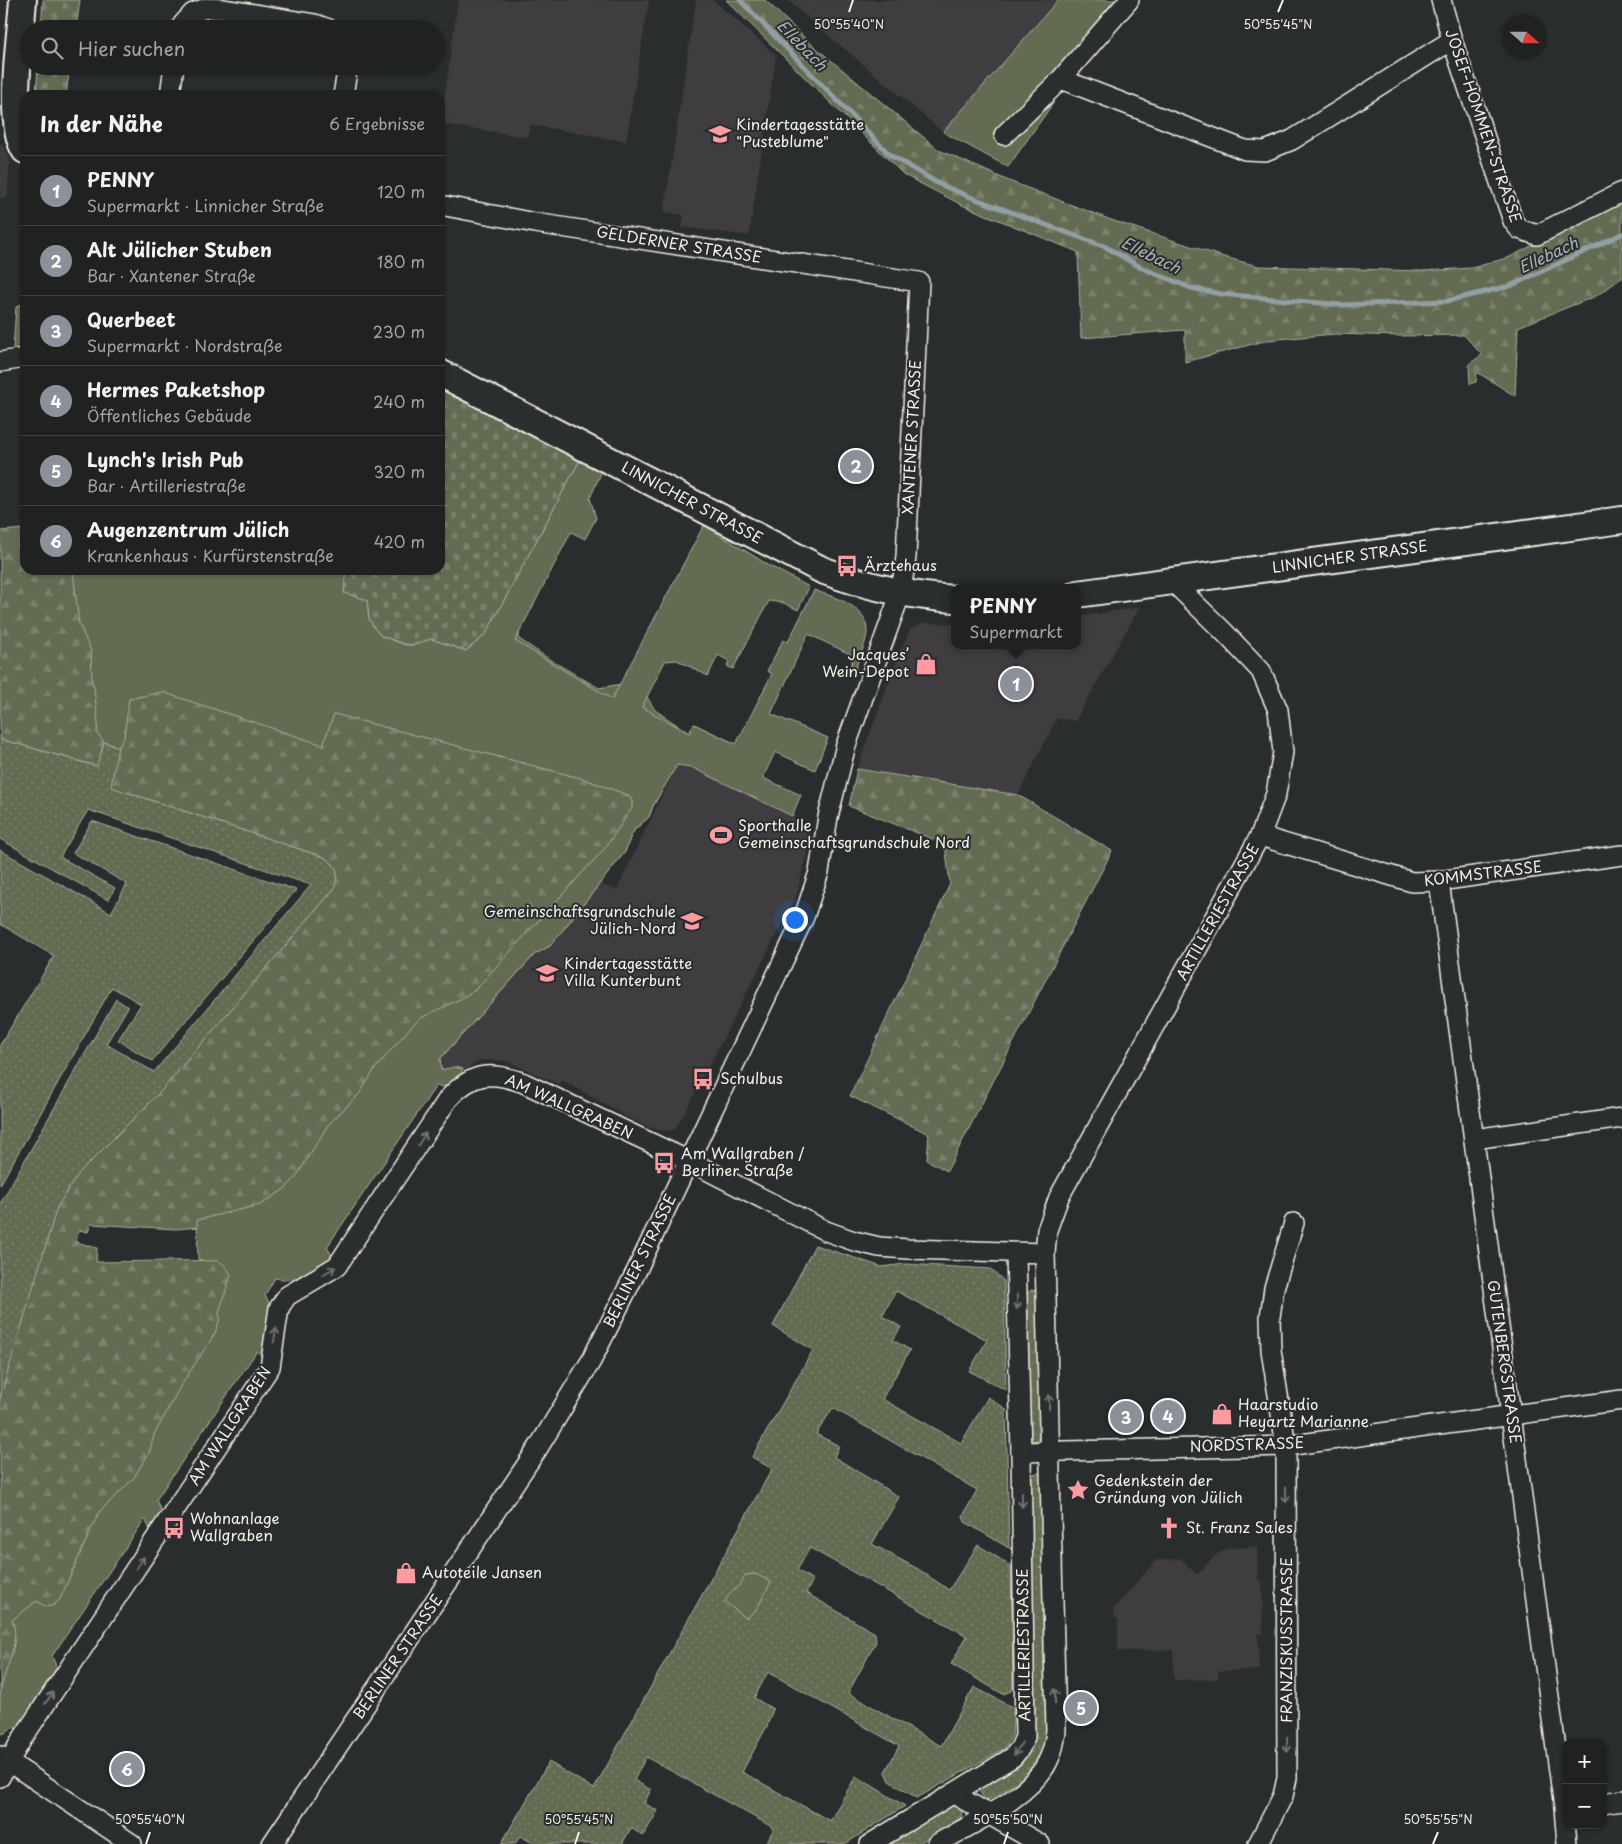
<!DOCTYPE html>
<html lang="de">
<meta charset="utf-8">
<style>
:root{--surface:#202222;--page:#282a2a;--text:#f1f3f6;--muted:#a2a4a5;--line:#3d3f40;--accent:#8c9099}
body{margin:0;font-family:"Playpen Sans",sans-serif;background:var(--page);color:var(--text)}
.controls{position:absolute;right:15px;bottom:15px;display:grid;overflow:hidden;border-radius:10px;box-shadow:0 1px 4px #0004}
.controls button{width:45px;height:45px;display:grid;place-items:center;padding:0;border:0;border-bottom:1px solid var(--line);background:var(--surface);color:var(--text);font:25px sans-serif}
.compass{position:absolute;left:1502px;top:15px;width:45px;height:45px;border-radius:50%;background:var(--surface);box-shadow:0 1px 4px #0004;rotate:111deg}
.you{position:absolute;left:794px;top:919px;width:18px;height:18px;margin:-12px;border:4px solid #fff;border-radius:50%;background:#1a73e8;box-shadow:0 0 0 8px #1a73e833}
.badge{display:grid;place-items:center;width:32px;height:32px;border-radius:50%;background:var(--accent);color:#fff;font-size:16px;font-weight:700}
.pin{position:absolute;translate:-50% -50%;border:2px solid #fff;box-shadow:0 1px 5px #0006}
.popup{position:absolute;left:951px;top:584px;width:130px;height:65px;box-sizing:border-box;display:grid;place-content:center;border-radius:10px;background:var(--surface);filter:drop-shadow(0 1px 4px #0005);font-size:16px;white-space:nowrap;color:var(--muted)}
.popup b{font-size:19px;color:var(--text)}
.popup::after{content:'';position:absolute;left:50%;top:100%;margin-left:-10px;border:10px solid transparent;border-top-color:var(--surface)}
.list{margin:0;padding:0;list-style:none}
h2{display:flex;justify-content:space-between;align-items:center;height:65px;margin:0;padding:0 20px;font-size:21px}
h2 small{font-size:16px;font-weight:400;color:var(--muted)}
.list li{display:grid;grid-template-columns:32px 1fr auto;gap:15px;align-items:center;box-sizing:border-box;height:70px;padding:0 20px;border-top:1px solid var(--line)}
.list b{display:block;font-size:19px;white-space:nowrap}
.list p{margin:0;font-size:16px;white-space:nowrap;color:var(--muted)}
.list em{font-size:16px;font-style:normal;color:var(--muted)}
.icon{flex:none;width:28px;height:28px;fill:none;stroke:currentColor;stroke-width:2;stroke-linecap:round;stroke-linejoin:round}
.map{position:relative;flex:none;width:1622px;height:1844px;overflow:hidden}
.search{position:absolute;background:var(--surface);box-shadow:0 1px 4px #0004;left:20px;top:20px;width:425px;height:55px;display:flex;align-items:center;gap:12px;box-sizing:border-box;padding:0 18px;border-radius:28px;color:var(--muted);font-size:19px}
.panel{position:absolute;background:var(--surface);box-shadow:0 1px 4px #0004;left:20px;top:90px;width:425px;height:485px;border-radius:15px}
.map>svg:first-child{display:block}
.built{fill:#3f3c3f}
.grass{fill:url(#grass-dots);stroke:#acae9e}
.forest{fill:url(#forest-firs);stroke:#acae9e}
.cemetery{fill:url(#cemetery-stones);stroke:#acae9e}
.park{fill:#636c53;stroke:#acae9e}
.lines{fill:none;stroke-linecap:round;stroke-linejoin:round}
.stream{stroke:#929fa3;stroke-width:5}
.minor-casing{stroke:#f4f1e8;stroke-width:22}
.secondary-casing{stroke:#f4f1e8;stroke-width:30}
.minor{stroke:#2a2d2e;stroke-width:19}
.secondary{stroke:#2a2d2e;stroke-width:26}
.oneway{stroke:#71726f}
.ticks{fill:none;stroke:#f4f1e8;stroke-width:2}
.labels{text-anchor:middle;stroke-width:4;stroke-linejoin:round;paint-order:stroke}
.poi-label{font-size:15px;fill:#f4f1e8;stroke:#2a2d2e;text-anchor:start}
.street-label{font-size:15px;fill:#f4f1e8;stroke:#2a2d2e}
.water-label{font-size:16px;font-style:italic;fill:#abb3b4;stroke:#2a2d2e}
.ticks-label{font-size:12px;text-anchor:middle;fill:#f4f1e8;stroke:#2a2d2e;stroke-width:4;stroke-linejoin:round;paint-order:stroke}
</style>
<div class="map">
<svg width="1622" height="1844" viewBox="0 0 1622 1844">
<defs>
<pattern id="grass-dots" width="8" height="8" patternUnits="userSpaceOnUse" patternTransform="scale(1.25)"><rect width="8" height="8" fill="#636c53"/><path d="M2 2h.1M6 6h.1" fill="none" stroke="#7a816c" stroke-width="1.8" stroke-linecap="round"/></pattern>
<pattern id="forest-firs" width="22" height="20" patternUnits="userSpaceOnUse" patternTransform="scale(1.25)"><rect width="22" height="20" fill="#636c53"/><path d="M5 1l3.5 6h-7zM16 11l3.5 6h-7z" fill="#7a816c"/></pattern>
<pattern id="cemetery-stones" width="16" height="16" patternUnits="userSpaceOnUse" patternTransform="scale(1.25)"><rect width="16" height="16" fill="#636c53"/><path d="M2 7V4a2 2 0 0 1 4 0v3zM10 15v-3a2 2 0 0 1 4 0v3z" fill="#7a816c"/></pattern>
</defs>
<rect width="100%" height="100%" fill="#2a2d2e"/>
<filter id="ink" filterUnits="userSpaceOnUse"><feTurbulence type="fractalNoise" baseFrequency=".02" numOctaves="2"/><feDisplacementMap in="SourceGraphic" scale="10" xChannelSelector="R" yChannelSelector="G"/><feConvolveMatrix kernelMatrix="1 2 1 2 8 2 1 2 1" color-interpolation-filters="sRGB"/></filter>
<g filter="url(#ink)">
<g class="built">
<polygon points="458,0 649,0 626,141 530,125 527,137 441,124"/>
<polygon points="696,0 713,0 776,55 749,236 682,227 684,215 664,212"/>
<polygon points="787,0 1058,0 943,132"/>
<polygon points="0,144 2,144 10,160 7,198 0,198"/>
<polygon points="1140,607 1075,721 1057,718 1018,795 857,769 901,649 910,630 923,623 955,624 955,645 1077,645 1077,617"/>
<polygon points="677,764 691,767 792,816 811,835 797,894 688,1107 674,1130 665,1131 651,1128 625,1116 562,1080 559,1084 506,1061 481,1060 463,1071 463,1069 454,1067 441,1070 440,1059 535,954 550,946 599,884 617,890"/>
<polygon points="1257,1547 1258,1580 1262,1581 1263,1634 1258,1634 1259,1670 1218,1671 1218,1679 1174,1680 1173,1650 1118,1651 1118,1618 1114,1618 1114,1608 1157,1560 1181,1559 1197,1575 1217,1554 1228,1548"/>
</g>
<g class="grass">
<path d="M0,739L96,766L104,742L119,747L112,787L324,857C339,867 339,872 334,889L162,1090L79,1173L0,1398V1204L116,999L128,1007L106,1044L154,1072L311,885L88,810L60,857L115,888L108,900L0,839Z"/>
<polygon points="92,821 296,890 152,1061 118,1040 141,1004 112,987 0,1185 0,1045 54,956 0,924 0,850 111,913 127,884 73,853"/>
<polygon points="815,1245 882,1267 905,1264 991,1269 1004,1281 1006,1390 969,1371 987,1340 896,1291 882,1316 901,1327 893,1340 910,1350 882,1399 961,1443 988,1397 1006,1409 1009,1548 965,1522 963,1516 977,1490 833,1408 816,1434 839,1446 834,1457 899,1497 872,1544 918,1569 949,1590 978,1545 1011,1566 1013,1687 1011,1691 1003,1694 951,1664 967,1636 810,1548 797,1570 813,1580 806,1593 875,1633 876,1642 848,1693 941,1746 974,1687 1014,1708 1012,1736 1005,1748 917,1798 889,1781 885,1772 899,1746 768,1672 754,1698 773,1709 767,1726 742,1772 830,1821 856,1776 905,1806 845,1844 766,1844 774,1828 646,1757 634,1780 651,1790 644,1803 658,1811 643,1836 631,1828 622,1844 535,1844 520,1836 515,1844 501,1844 549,1762 594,1789 772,1469 752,1457 813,1350 773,1326"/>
<path d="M1031,1290L1037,1291L1042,1438C1036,1442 1033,1441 1027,1437L1025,1295Z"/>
<path d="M1039,1473L1044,1475C1046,1537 1047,1600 1048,1662C1048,1684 1051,1732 1043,1752C1035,1775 1008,1787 990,1799L985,1800L978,1789L1016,1762L1029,1477L1032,1474Z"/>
<polygon points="951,1803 958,1804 962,1810 961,1818 918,1844 883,1844"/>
</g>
<g class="forest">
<polygon points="726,0 765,0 809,42 939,150 1009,181 1111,220 1224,257 1258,266 1422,271 1472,268 1510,257 1622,199 1622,278 1596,296 1518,327 1515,396 1477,372 1476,382 1470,384 1469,364 1482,355 1464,335 1399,336 1335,334 1268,340 1185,362 1185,330 1081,338 1078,252 964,206 904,175"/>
<path d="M25,529V570H85L508,683L336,621L346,570L344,593L367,600L369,619L413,645L486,634L520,613L519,639L552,661L599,688L637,681L655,710L689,733L694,724L736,744L744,737L767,756L694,755L677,764L653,806L649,817L635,829L630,838L625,852L550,946L535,954L440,1059L441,1070L388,1123L235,1224L176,1229L91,1224L88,1232L79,1230L76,1242L97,1248L96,1262L238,1260L250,1271L0,1723V1398L57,1207L79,1173L162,1090L334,889C339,872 339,867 324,857L111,787L118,746L104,742L97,766L0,739V531Z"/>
<polygon points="857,769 1018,795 1112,851 947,1171 927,1160 929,1134 850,1096 950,884 945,844 849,806"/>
</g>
<g class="cemetery">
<polygon points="43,0 80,0 76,29 41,29"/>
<polygon points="38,66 70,66 66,95 36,95"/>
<polygon points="440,385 580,460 486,634 466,651 431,639 413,645 406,645 381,636 375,629 369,619 367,600 344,593 346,570 440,570"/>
</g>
<g class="park">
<polygon points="1058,0 1117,0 1005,143 1054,102 1008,167 943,132"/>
<polygon points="25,302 25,348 13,349 16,307"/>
<path d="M580,460L602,471L590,498L596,518L585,539L571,532L515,641L612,699L704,525L770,566L809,587L798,610L784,603L769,601L733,669L727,666L729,661L718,655L708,676L677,660L665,661L642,707L689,733L694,724L736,744L772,674L767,671L783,640L788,642L814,590C835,598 868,605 867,633C866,644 858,660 855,670L850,667L854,656L808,634L771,714L828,738L815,770L775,752L763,778L801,795L792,816L691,767L677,765L653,806L649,817L635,829L630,838L625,852L550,946L535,954L440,1059L441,1070L454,1067L463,1069L459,1079L450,1087L436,1086L327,1247L334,1259C317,1270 297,1283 275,1278L265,1295L269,1303L264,1359L257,1351L156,1500L163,1515L151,1532L145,1519L52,1656L58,1671L19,1731L13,1727L5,1733L0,1734C0,1721 0,1708 0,1695C2,1673 22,1642 12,1620L37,1601L46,1607L54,1605L60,1599L99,1512L133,1479L149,1453L154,1435L180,1387L215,1333L220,1319L219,1312L231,1275C219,1253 216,1265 198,1259L197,1220L260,1205L286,1188L296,1177L328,1125L360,1093L375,1069L410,1028L421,1018L462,998L476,989L605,848L632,808V801L628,795L584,779L334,714L323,745L162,692L129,699L124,737L119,747L104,742L97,733L98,722L94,688L92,682L91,651L79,624L73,570H346L344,593L367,600L369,619L375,629L381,636L406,645H413L431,639L466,651L486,634Z"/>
<path d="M756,1574L771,1582L756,1610L746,1618L725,1602C729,1591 742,1587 745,1575Z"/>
</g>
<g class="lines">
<polyline class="stream" points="740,0 890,155 939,184 973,198 1106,247 1142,268 1191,288 1221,294 1342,305 1447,301 1510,286 1622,234"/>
<g class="minor-casing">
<g id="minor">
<polyline points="1441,0 1452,40 1513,221 1519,229 1537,235 1622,192"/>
<polyline points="182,29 183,24 193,13 206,8 224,9 315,24 329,29"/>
<polyline points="1061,79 1245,150 1265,151 1292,140 1452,40"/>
<polyline points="170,95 174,66"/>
<polyline points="343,95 348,66"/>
<polyline points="1004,135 1061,79 1129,0"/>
<polyline points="0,362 25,358"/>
<polyline points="1260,836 1412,882 1439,881 1622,855"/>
<polyline points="1439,881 1564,1808 1567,1844"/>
<polyline points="1474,1139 1622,1118"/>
<polyline points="1021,1452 1286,1446 1622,1400"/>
<polyline points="0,1756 132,1844"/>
<path d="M0,1777L22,1739L270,1367L279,1308L287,1296L337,1266L448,1099C472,1072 491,1071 524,1083L689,1161L826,1231L854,1241L879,1247L908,1249L1045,1253"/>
<polyline points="954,1794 1040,1844"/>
<polyline points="1603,1803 1622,1800"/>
<polyline points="272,1844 538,1448 591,1361 637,1270 804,917 819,872 828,817 846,745 901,592 906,557 919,282 535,223 440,205"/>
<polyline points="870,1844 1013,1757 1020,1748 1025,1737 1021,1452 1016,1253"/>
<path d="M937,1844C971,1824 1031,1797 1048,1761C1053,1751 1055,1741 1056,1731L1045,1253L1047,1230L1059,1197L1260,836L1276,794L1283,752L1278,710L1261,671L1224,632L1172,581"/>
<polyline points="1258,1844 1283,1796 1287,1778 1286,1446 1271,1350 1270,1317 1274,1288 1294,1223"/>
</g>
</g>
<g class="secondary-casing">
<g id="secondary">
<path d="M23,0C21,34 7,124 25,150"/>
<path d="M440,373L822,570C865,586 909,596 955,599"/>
<polyline points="1077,594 1622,520"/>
</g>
</g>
<use href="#minor" class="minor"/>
<use href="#secondary" class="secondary"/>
</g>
<defs><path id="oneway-shaft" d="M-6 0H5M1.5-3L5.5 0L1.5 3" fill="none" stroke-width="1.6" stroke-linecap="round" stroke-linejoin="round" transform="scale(1.25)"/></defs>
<g class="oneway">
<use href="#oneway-shaft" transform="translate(422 1139) rotate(-57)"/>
<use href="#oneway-shaft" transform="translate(329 1271) rotate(-30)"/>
<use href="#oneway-shaft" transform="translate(1017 1302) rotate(89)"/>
<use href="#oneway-shaft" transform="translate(275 1335) rotate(-81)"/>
<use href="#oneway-shaft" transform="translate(1049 1402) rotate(-91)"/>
<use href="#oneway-shaft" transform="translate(1286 1495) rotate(90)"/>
<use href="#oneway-shaft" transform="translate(1022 1500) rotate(89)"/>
<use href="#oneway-shaft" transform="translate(140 1563) rotate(-56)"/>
<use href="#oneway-shaft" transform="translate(1055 1696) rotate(-91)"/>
<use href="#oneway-shaft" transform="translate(49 1698) rotate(-56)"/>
<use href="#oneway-shaft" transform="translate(1287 1745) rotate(90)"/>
<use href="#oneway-shaft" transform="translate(1018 1749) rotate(121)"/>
</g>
</g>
<path class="ticks" d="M849,12L853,0M1278,12L1283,0M146,1844L150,1832M575,1844L579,1832M1004,1844L1008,1832M1433,1844L1438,1832"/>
<defs>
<g id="school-bare" transform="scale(1.725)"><path d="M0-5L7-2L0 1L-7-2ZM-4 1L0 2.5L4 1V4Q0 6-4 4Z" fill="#ff9aa2" stroke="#2a2d2e" stroke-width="2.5" paint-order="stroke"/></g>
<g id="bus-bare" transform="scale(1.725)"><path d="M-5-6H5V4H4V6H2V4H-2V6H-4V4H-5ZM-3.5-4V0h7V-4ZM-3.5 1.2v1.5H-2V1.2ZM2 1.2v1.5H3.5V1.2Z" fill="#ff9aa2" stroke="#2a2d2e" stroke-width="2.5" paint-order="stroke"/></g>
<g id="shop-bare" transform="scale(1.725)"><path d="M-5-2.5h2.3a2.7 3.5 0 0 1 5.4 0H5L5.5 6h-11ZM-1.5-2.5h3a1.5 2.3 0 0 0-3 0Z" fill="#ff9aa2" stroke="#2a2d2e" stroke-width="2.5" paint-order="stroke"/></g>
<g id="stadium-bare" transform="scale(1.725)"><path d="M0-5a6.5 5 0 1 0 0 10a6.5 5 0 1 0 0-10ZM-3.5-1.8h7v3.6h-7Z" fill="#ff9aa2" stroke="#2a2d2e" stroke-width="2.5" paint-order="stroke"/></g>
<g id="sight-bare" transform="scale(1.725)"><path d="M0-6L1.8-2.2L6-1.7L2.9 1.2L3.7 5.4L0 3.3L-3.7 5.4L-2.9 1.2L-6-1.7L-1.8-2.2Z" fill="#ff9aa2" stroke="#2a2d2e" stroke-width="2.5" paint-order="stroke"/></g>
<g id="church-bare" transform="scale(1.725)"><path d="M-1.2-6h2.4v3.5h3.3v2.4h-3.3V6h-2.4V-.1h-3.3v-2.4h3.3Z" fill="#ff9aa2" stroke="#2a2d2e" stroke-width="2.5" paint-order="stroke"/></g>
</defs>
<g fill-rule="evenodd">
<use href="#school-bare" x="720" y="134"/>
<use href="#bus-bare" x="847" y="566"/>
<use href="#shop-bare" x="926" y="664"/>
<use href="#stadium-bare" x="721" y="835"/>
<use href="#school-bare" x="692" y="921"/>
<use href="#school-bare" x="547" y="973"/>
<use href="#bus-bare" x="703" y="1079"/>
<use href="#bus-bare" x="664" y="1163"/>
<use href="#shop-bare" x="1222" y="1414"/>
<use href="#sight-bare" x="1078" y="1490"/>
<use href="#bus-bare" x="174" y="1528"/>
<use href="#church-bare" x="1169" y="1528"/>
<use href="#shop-bare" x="406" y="1573"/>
</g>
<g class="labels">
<g class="poi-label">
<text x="736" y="130">Kindertagesstätte<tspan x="736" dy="17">"Pusteblume"</tspan></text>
<text x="864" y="571">Ärztehaus</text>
<text x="909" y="660" text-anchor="end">Jacques’<tspan x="909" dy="17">Wein-Depot</tspan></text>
<text x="738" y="831">Sporthalle<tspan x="738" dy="17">Gemeinschaftsgrundschule Nord</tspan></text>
<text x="676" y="917" text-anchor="end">Gemeinschaftsgrundschule<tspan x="676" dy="17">Jülich-Nord</tspan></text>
<text x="564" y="969">Kindertagesstätte<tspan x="564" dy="17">Villa Kunterbunt</tspan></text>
<text x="720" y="1084">Schulbus</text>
<text x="681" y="1159">Am Wallgraben /<tspan x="681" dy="17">Berliner Straße</tspan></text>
<text x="1238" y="1410">Haarstudio<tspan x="1238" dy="17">Heyartz Marianne</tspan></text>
<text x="1094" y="1486">Gedenkstein der<tspan x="1094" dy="17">Gründung von Jülich</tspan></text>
<text x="190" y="1524">Wohnanlage<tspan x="190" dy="17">Wallgraben</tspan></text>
<text x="1186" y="1533">St. Franz Sales</text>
<text x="422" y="1578">Autoteile Jansen</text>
</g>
<g class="street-label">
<text transform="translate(1483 126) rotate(71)" y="5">JOSEF-HOMMEN-STRASSE</text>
<text transform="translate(679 245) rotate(9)" y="5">GELDERNER STRASSE</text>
<text transform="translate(912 437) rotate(-87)" y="5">XANTENER STRASSE</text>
<text transform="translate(692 503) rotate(28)" y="5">LINNICHER STRASSE</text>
<text transform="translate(1350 557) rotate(-8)" y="5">LINNICHER STRASSE</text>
<text transform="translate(1483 874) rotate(-7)" y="5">KOMMSTRASSE</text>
<text transform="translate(1218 912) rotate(-61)" y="5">ARTILLERIESTRASSE</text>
<text transform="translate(569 1107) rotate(24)" y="5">AM WALLGRABEN</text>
<text transform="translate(640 1261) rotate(-64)" y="5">BERLINER STRASSE</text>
<text transform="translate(1504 1362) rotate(82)" y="5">GUTENBERGSTRASSE</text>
<text transform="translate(230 1426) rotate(-57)" y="5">AM WALLGRABEN</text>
<text transform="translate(1247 1445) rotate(-2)" y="5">NORDSTRASSE</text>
<text transform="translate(1287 1640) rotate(-90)" y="5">FRANZISKUSSTRASSE</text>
<text transform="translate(1024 1645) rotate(-91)" y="5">ARTILLERIESTRASSE</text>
<text transform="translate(398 1657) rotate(-56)" y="5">BERLINER STRASSE</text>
</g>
<g class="water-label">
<text transform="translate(802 45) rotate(46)" y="6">Ellebach</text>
<text transform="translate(1151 255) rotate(26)" y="6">Ellebach</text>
<text transform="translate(1548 255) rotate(-25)" y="6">Ellebach</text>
</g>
</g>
<g class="ticks-label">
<text x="849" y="29">50°55'40"N</text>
<text x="1278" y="29">50°55'45"N</text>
<text x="150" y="1824">50°55'40"N</text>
<text x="579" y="1824">50°55'45"N</text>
<text x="1008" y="1824">50°55'50"N</text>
<text x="1438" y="1824">50°55'55"N</text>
</g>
</svg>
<div class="controls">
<button>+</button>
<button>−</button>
</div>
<svg class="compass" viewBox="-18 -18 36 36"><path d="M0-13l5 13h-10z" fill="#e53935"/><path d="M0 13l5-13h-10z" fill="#a2a4a5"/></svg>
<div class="you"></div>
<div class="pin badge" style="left:1016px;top:684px">1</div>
<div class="popup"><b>PENNY</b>Supermarkt</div>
<div class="pin badge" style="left:856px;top:466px">2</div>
<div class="pin badge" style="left:1126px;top:1417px">3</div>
<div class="pin badge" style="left:1168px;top:1416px">4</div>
<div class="pin badge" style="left:1081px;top:1708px">5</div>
<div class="pin badge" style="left:127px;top:1769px">6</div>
<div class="search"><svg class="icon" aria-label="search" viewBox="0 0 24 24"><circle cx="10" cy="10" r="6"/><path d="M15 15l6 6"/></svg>Hier suchen</div>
<section class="panel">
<h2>In der Nähe<small>6 Ergebnisse</small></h2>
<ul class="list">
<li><span class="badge">1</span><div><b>PENNY</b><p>Supermarkt · Linnicher Straße</p></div><em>120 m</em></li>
<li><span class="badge">2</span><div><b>Alt Jülicher Stuben</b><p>Bar · Xantener Straße</p></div><em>180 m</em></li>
<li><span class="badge">3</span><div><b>Querbeet</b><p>Supermarkt · Nordstraße</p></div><em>230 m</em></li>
<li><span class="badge">4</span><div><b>Hermes Paketshop</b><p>Öffentliches Gebäude</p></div><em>240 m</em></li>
<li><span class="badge">5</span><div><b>Lynch's Irish Pub</b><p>Bar · Artilleriestraße</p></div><em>320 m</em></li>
<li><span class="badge">6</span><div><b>Augenzentrum Jülich</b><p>Krankenhaus · Kurfürstenstraße</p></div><em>420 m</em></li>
</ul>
</section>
</div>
